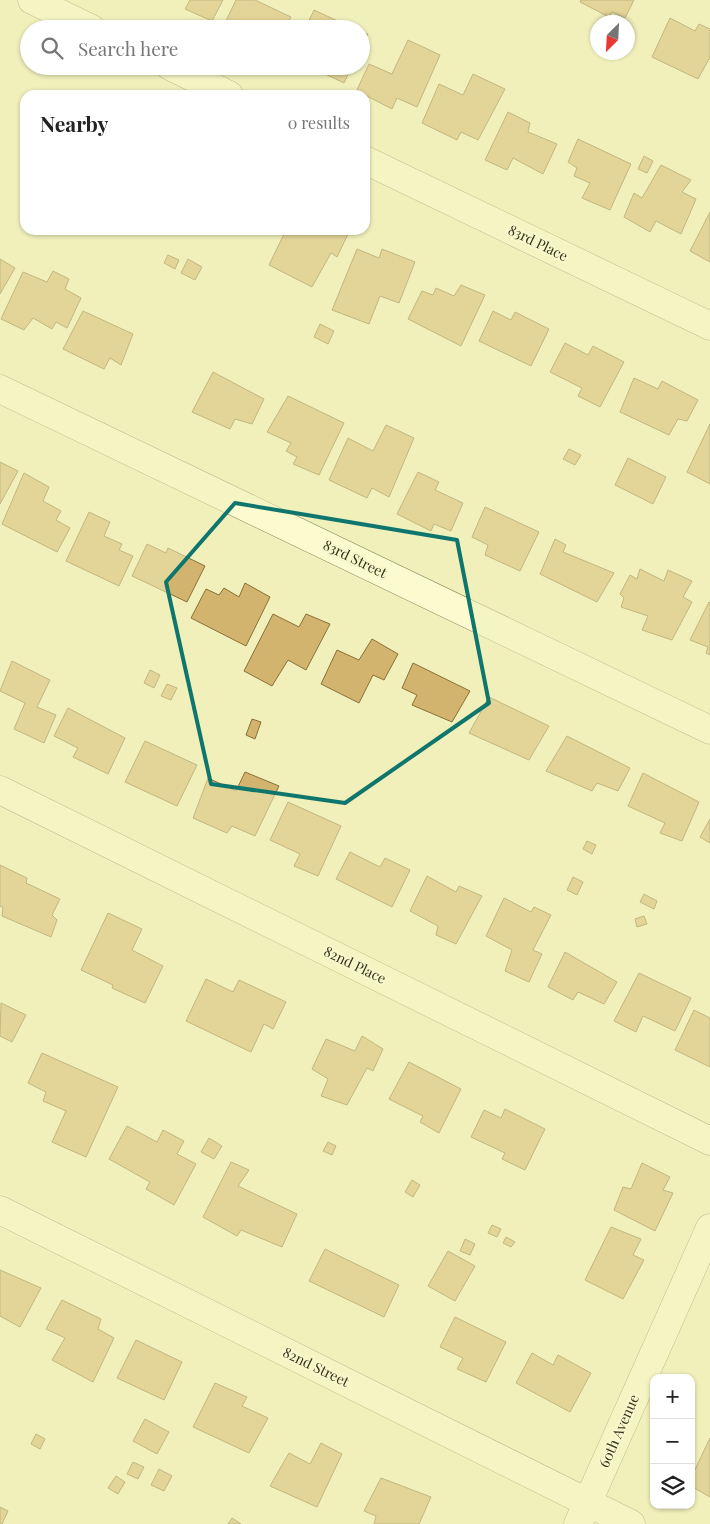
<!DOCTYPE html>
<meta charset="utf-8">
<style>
:root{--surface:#fff;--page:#f2f2f2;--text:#222;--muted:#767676;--line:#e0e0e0}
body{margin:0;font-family:"Playfair Display",serif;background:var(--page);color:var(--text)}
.controls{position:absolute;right:15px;bottom:15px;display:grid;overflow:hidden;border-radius:10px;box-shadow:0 1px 4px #0004}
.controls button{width:45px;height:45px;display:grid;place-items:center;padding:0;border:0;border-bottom:1px solid var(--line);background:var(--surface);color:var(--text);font:25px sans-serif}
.compass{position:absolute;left:590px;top:15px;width:45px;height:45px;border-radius:50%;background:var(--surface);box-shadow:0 1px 4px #0004;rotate:204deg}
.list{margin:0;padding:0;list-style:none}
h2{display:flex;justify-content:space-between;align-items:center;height:65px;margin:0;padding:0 20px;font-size:21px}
h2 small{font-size:16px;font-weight:400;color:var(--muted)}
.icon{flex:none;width:28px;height:28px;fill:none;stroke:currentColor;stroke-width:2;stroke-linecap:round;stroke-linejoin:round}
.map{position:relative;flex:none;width:710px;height:1524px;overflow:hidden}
.search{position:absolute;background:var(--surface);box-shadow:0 1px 4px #0004;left:20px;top:20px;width:350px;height:55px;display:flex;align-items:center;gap:12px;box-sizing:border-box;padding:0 18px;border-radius:28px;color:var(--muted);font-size:19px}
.panel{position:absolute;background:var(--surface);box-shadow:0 1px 4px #0004;left:20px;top:90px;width:350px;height:145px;border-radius:15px}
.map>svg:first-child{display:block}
.building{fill:#d2b46e;stroke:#897038}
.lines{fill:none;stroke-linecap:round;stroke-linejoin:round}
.minor-casing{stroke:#897f54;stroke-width:29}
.tertiary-casing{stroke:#897f54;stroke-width:29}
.minor{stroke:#fbfbcf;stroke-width:28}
.tertiary{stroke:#fbfbcf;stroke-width:28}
.marked{fill:none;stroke:#0f766e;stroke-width:4;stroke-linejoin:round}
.labels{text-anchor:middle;stroke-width:4.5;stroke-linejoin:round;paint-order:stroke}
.street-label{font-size:14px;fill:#37301a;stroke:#f8f7cb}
</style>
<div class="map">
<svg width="710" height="1524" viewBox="0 0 710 1524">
<rect width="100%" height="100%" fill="#f1f0bb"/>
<g class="building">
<polygon points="190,0 223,0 212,21 185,9"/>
<polygon points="236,0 255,0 291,17 285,29 232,29 224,25"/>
<polygon points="581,0 634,0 625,18 612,12 609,17 580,2"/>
<polygon points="314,10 355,29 305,29"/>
<polygon points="670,18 695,31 699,24 710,29 710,60 709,59 698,79 652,57"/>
<polygon points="361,32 368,34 361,48"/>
<polygon points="408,40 440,55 417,107 397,98 392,109 365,95 356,92 369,64 392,74"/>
<polygon points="323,66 352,66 344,83 321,72"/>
<polygon points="473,74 505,89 478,140 461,132 457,140 422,123 439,84 463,95"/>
<polygon points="508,112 530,123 528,132 557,144 543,174 513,158 507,170 485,160"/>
<polygon points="578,139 631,164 610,210 582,198 590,183 574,176 577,168 568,162"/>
<polygon points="644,156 653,161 647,173 638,169"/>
<polygon points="661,165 691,180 682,192 696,199 681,234 656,221 650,232 624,217 634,193 642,198"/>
<polygon points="710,212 710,262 690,251"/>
<polygon points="286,230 301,230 312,234 314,230 350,230 337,257 331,253 312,287 269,265"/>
<polygon points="357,249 379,258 382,249 415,262 399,303 380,296 369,324 332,310"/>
<polygon points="168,255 179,260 175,269 164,263"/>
<polygon points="0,259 15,268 0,294"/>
<polygon points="188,259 202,267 195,280 181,273"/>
<polygon points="53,271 69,279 65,289 81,298 67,328 56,322 52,329 33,318 24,330 1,319 23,272 47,282"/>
<polygon points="461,285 485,295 461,346 408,319 422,291 433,295 436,288 454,296"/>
<polygon points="83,311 133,334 121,365 110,358 104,369 63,349"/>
<polygon points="493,311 511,320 515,312 549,329 531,366 479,341"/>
<polygon points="320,324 334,331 328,344 314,337"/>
<polygon points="565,343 588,355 593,346 624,362 600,407 578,396 582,388 550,372"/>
<polygon points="213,372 264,399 252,424 235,419 230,429 192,412"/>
<polygon points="634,378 658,389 662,381 698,400 687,421 678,419 669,435 620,412"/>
<polygon points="288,396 344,423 319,475 293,464 297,457 286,451 291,443 267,432"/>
<polygon points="710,424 710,484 687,472"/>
<polygon points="386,425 414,438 389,497 372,488 367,498 329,480 348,438 373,451"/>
<polygon points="569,449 581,455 575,465 563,459"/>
<polygon points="628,458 666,477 653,504 615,485"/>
<polygon points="0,462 18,471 0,504"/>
<polygon points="418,472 439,482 435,490 463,503 451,531 434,524 431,531 397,514"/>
<polygon points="24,473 49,487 43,501 61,511 56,520 70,528 57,552 2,524"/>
<polygon points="485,507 539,532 520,571 485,555 488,545 472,537"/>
<polygon points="89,512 110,522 104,536 122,544 119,550 133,556 119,586 66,561"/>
<polygon points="555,539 566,545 563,552 614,573 597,602 540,574"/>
<polygon points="147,544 166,553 168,548 205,566 187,602 132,576"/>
<polygon points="640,569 664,581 668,570 692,581 683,597 692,602 672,640 642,630 648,616 621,607 624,598 620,594 630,575 637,579"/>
<polygon points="245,583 270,597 246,646 191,618 206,589 219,595 224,588 239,597"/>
<polygon points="709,602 710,603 710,655 706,653 708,647 690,640"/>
<polygon points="273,614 299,627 306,614 330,624 306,670 288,660 272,686 244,671"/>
<polygon points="372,639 398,654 384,680 373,675 359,703 321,684 337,650 359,660"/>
<polygon points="12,661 50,680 37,707 56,715 44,743 14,729 25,703 0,691"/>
<polygon points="413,663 470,691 452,722 412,705 417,695 402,688"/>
<polygon points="150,670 160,675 154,688 144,683"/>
<polygon points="167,684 177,688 171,700 161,696"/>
<polygon points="489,697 549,726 529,760 469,733"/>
<polygon points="68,708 125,738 108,774 73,757 78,748 54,736"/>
<polygon points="252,719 261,722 255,739 246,735"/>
<polygon points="567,736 630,768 618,791 597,783 592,791 546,771"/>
<polygon points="145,741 197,765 177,806 125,782"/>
<polygon points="245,772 279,786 255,836 232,826 227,833 193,818 208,778 236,791"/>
<polygon points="643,773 699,802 682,841 660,833 665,823 628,806"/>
<polygon points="288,802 341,826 318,876 294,866 300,854 270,840"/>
<polygon points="710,819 710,843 700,837"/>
<polygon points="587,841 596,845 592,854 583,849"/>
<polygon points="350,852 380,867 385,858 410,870 392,907 336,879"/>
<polygon points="0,865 27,878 26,883 60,899 52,915 57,920 51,937 2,916 3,908 0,906"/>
<polygon points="427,876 456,892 459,886 482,896 456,944 436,935 438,926 410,911"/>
<polygon points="573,877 583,882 577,895 567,890"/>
<polygon points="644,894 657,901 654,909 640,902"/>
<polygon points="504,898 531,912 534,907 551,915 533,950 542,954 529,982 505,971 512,950 486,936"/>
<polygon points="108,913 142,929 132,950 163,966 145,1003 112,988 113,985 81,970"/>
<polygon points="644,916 647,924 637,927 635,919"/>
<polygon points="565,952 617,982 604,1004 578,992 573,1000 548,987"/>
<polygon points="639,973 691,998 675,1031 643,1016 636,1032 614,1021"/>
<polygon points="206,979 233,992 239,980 286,1002 273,1029 264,1024 251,1052 186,1021"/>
<polygon points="1,1003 26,1015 12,1042 0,1036"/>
<polygon points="694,1010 710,1018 710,1067 675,1050"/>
<polygon points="362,1036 383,1049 373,1071 367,1068 347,1105 321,1096 328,1079 312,1069 326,1039 355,1051"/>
<polygon points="42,1053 118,1087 86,1157 52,1142 66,1111 43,1101 46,1092 28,1083"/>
<polygon points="409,1062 461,1089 439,1133 420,1122 423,1116 389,1099"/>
<polygon points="505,1109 545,1129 525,1170 502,1159 505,1153 471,1137 484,1110 501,1118"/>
<polygon points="127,1126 157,1142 163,1130 184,1141 177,1154 196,1164 174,1205 146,1189 150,1182 109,1159"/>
<polygon points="209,1138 222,1146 214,1159 201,1152"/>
<polygon points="328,1142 336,1146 332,1155 323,1151"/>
<polygon points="231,1162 249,1170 238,1186 297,1214 282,1247 241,1230 237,1236 203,1217"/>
<polygon points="642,1163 670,1177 663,1190 673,1193 655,1231 614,1210 623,1187 631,1189"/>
<polygon points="412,1180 420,1185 413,1197 405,1192"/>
<polygon points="492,1225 501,1229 497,1237 488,1233"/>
<polygon points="611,1227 641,1239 633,1255 644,1260 623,1299 585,1280"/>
<polygon points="506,1237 515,1242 511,1247 503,1243"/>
<polygon points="465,1239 475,1244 470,1255 460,1251"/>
<polygon points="325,1249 399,1285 384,1317 309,1281"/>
<polygon points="448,1251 475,1266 455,1301 428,1286"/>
<polygon points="0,1270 41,1288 20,1327 0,1316"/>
<polygon points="62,1300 101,1319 98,1329 114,1338 93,1382 52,1360 65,1338 46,1329"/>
<polygon points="455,1317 506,1342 486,1382 457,1369 463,1358 440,1347"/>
<polygon points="136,1340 182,1362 164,1400 117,1378"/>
<polygon points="532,1353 553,1365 558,1355 591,1373 570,1412 516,1383"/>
<polygon points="215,1383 247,1397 242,1406 268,1418 249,1453 193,1427"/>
<polygon points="145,1419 169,1432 157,1454 133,1441"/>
<polygon points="36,1434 45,1439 40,1449 31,1444"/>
<polygon points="710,1438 710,1497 691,1486 691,1478"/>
<polygon points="321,1443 342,1454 317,1507 270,1486 289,1453 310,1464"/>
<polygon points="133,1462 144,1467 138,1479 127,1474"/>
<polygon points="159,1469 172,1476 164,1491 151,1485"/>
<polygon points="116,1476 125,1482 118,1494 108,1488"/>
<polygon points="381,1478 431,1497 419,1524 374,1524 376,1516 364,1511"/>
<polygon points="0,1507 8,1511 2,1524 0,1524"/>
<polygon points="232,1518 241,1524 228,1524"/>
</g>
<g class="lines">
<g class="minor-casing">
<g id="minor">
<polyline points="32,0 92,29"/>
<polyline points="170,66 229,95"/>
<polyline points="365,160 710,326"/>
<polyline points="0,389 710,730"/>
<polyline points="0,790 710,1141"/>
<polyline points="0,1210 631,1524"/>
</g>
</g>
<g class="tertiary-casing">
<polyline id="tertiary" points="578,1524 710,1228"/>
</g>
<use href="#minor" class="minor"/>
<use href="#tertiary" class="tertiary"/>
</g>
<path d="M0 0H710V1524H0ZM235,503L457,540L489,703L345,803L211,784L166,582Z" fill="#f1f0bb" fill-opacity=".55" fill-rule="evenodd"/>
<path class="marked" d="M235,503L457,540L489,703L345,803L211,784L166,582Z"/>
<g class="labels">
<g class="street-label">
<text transform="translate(538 243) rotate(26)" y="5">83rd Place</text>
<text transform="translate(355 559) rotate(26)" y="5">83rd Street</text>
<text transform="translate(355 965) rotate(26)" y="5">82nd Place</text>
<text transform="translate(316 1367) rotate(26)" y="5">82nd Street</text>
<text transform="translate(619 1431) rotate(-66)" y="5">60th Avenue</text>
</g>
</g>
</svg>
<div class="controls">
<button>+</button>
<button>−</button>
<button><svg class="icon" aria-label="layers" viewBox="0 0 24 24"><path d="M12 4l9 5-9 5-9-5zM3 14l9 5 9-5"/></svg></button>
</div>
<svg class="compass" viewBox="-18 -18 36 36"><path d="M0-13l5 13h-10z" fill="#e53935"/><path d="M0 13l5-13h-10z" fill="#767676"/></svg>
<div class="search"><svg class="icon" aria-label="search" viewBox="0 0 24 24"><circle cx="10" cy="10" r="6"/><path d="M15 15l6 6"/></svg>Search here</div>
<section class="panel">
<h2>Nearby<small>0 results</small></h2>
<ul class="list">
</ul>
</section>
</div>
